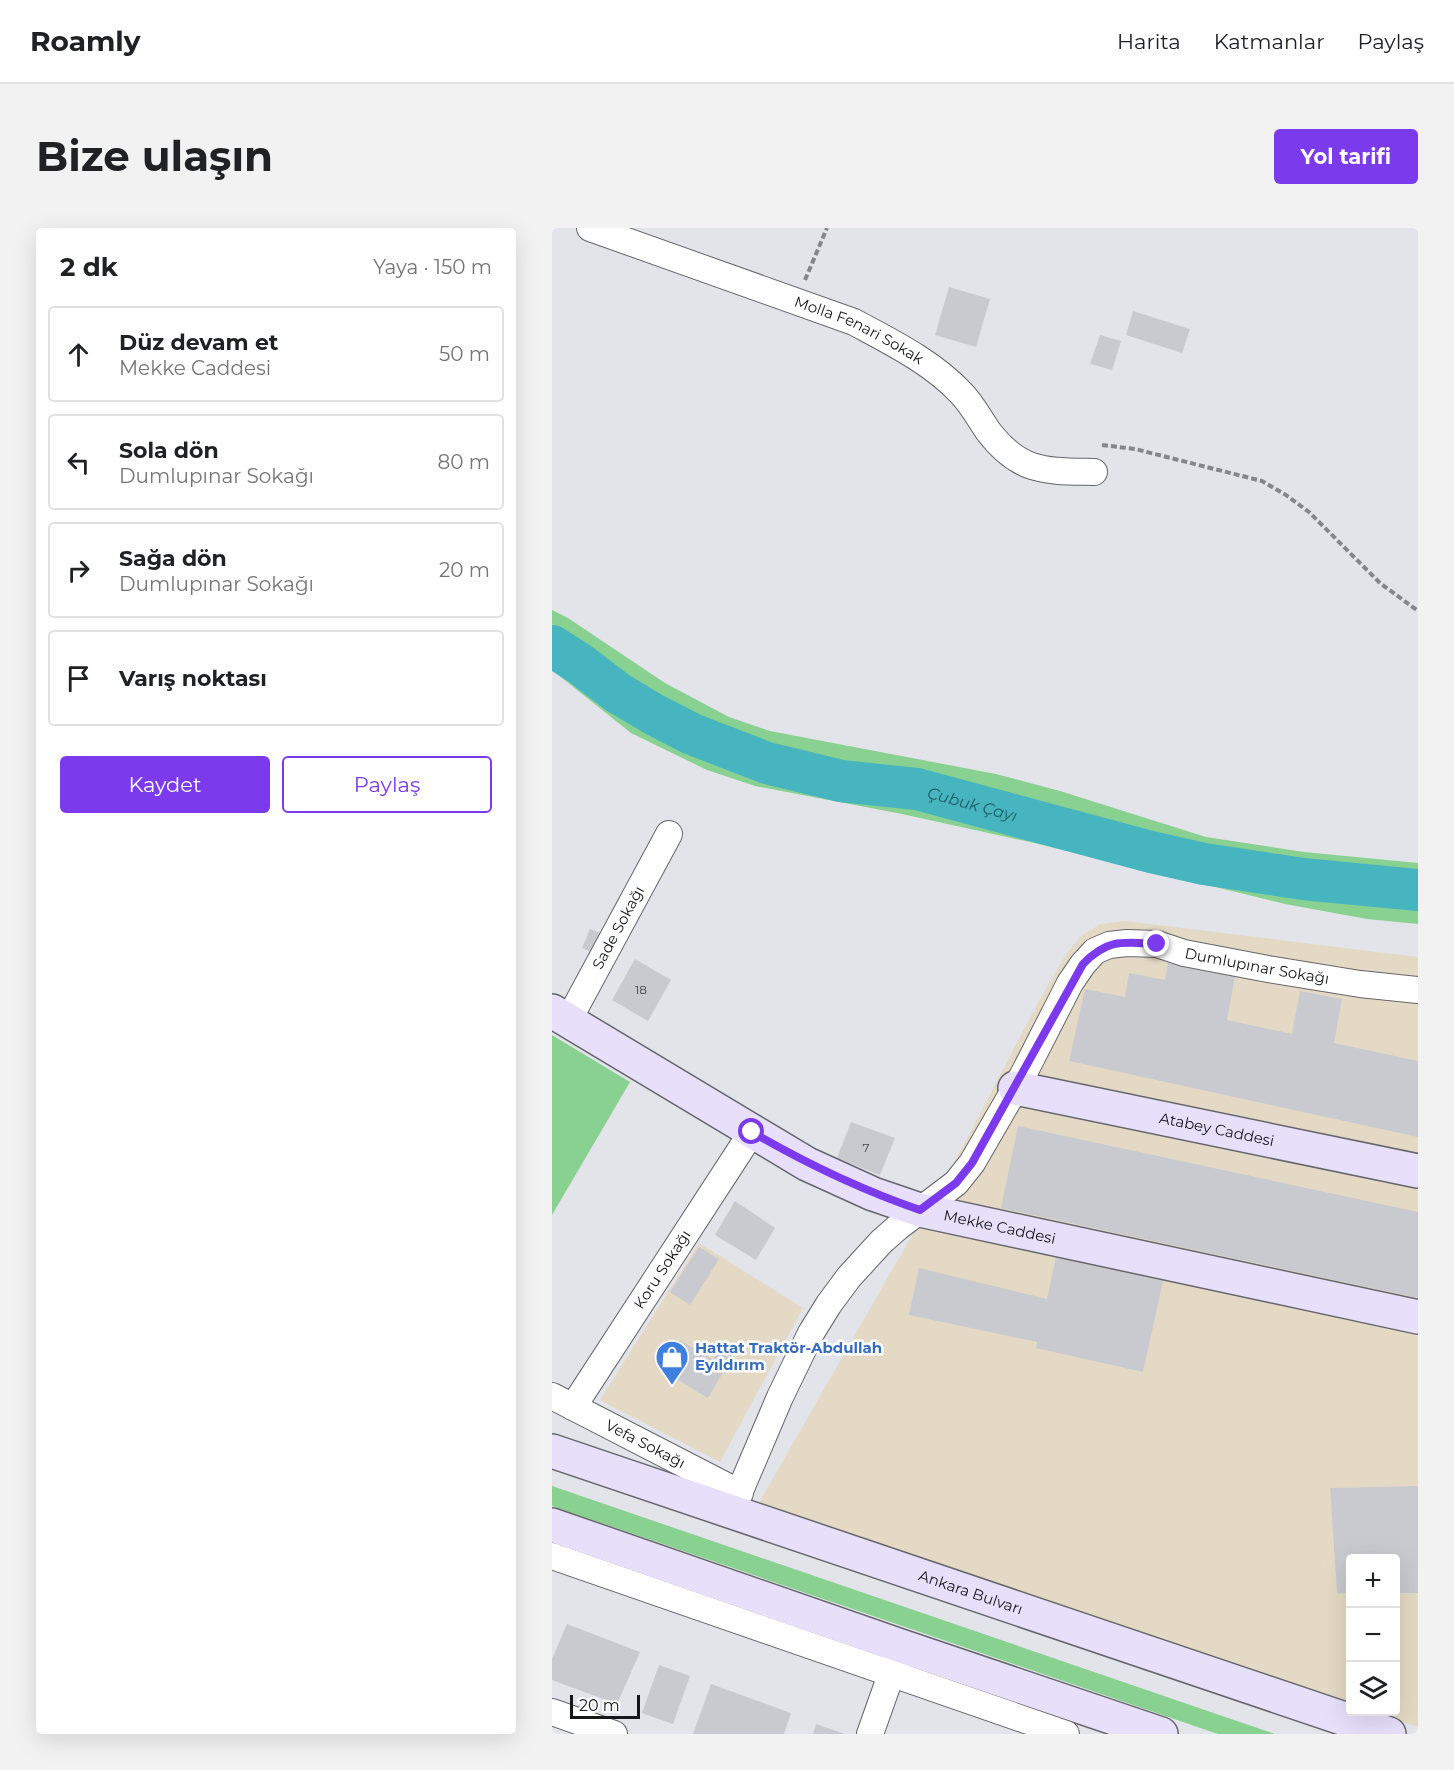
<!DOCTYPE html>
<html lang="tr">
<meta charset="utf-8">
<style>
:root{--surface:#fff;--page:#f2f2f2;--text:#202124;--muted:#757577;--line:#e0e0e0;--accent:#7c3aed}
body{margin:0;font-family:Montserrat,sans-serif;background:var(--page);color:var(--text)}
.controls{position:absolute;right:18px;bottom:18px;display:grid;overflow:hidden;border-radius:6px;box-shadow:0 6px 24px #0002}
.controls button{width:54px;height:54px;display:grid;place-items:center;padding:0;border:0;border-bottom:2px solid var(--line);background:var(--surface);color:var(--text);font:30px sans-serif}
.scale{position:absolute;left:18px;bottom:15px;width:70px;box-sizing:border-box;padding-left:6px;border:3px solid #161719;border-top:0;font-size:16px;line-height:21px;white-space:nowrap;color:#161719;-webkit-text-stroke:4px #fff;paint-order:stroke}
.stop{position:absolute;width:18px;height:18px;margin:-14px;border:4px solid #7c3aed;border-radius:50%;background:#fff}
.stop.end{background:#7c3aed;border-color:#fff;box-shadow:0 2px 6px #0008}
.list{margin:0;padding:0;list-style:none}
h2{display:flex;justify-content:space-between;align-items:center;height:78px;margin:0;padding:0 24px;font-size:26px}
h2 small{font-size:20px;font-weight:400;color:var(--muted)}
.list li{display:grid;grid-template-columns:39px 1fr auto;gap:18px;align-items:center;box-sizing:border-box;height:96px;margin:0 12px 12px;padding:0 12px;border:2px solid var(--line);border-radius:6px}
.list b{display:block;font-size:22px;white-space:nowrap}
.list p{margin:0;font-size:20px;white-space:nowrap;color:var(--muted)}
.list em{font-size:20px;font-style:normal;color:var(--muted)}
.actions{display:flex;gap:12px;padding:18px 24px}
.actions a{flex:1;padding:14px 0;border:2px solid var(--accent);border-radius:6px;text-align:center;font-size:21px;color:var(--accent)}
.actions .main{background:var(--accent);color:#fff}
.icon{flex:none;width:33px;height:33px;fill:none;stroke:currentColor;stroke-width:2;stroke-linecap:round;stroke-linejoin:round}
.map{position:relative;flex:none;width:866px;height:1506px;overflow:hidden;border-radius:6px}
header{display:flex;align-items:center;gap:36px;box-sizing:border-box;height:84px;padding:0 30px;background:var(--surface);border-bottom:2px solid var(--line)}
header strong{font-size:28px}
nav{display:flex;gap:33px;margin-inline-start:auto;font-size:21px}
.intro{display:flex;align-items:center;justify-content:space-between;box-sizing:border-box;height:144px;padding:0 36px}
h1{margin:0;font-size:42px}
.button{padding:15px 27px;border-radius:6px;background:var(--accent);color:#fff;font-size:21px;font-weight:700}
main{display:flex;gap:36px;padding:0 36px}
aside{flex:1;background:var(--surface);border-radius:6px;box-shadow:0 6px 24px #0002}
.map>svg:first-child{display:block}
.industrial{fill:#e3d9c4}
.green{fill:#89d190}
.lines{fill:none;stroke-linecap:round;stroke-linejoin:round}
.river{stroke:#46b5c0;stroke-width:42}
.building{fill:#c9cad0}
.street-casing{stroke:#65666b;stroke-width:28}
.secondary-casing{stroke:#65666b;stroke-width:36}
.path{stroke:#84868a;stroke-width:4;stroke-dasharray:6 3;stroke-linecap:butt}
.street{stroke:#fff;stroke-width:26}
.secondary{stroke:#e8e0fb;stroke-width:33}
.route{stroke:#7c3aed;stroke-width:8}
.labels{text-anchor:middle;stroke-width:5;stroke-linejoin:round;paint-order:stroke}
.number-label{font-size:12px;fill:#434447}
.street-label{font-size:15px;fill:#161719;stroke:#fff}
.shop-label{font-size:15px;font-weight:bold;fill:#366cbe;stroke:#fff;text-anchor:start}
.water-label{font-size:16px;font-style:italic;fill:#205d63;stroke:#fff}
</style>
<header>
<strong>Roamly</strong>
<nav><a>Harita</a><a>Katmanlar</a><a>Paylaş</a></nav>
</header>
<div class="intro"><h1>Bize ulaşın</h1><a class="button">Yol tarifi</a></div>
<main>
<aside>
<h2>2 dk<small>Yaya · 150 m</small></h2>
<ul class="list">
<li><svg class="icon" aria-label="ahead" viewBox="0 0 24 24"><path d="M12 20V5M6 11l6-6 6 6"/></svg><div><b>Düz devam et</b><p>Mekke Caddesi</p></div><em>50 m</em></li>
<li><svg class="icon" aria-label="left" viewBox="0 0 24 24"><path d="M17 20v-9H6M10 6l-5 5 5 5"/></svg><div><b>Sola dön</b><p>Dumlupınar Sokağı</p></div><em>80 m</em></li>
<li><svg class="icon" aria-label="right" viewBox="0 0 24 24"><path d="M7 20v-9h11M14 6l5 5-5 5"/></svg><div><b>Sağa dön</b><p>Dumlupınar Sokağı</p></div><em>20 m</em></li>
<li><svg class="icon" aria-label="arrive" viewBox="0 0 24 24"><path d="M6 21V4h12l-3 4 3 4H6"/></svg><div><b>Varış noktası</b></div></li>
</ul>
<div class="actions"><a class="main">Kaydet</a><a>Paylaş</a></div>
</aside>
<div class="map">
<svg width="866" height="1506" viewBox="0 0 866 1506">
<rect width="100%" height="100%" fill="#e2e4ea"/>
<g class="industrial">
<polygon points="573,693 866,729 866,1499 820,1484 844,1484 844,1330 798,1330 798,1476 204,1280 410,920 488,771 515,725 529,708 549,696"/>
<polygon points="147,1015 251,1080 168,1234 48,1172"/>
</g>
<g class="green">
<polygon points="0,382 16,390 113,455 177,489 218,503 444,546 508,563 654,609 752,624 866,635 866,696 815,691 733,676 478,614 350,586 203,558 155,542 79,505 0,442"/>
<polygon points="0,807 78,854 0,987"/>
<polygon points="0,1258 723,1506 666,1506 0,1278"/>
</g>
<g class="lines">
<path class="river" id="s1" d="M0,418L28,436L66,465L103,487L140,506L215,535L289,553L365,561L599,624L652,636L751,651L866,662"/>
</g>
<g class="building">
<polygon points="397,59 438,71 424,119 383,107"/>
<polygon points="581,83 638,101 630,125 574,107"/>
<polygon points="548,107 569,113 560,142 538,136"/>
<polygon points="38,701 52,706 44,726 30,720"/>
<polygon points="83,731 119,752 96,793 60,772"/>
<polygon points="616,735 683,748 675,792 740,806 748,763 790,771 782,815 866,833 866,909 517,833 533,761 573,769 577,745 613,752"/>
<polygon points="299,894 343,910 328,947 285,930"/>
<polygon points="466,898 866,984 866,1070 449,980"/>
<polygon points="183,973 223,1000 204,1032 163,1007"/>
<polygon points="147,1019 167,1031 138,1077 118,1064"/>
<polygon points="504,1029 611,1053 591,1144 484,1120 485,1114 357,1087 367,1040 495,1071"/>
<polygon points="128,1112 161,1132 170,1116 183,1124 156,1170 110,1142"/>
<polygon points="866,1258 866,1365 844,1365 844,1330 798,1330 798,1365 785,1365 778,1260"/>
<polygon points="15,1396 88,1424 65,1476 0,1452 0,1431"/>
<polygon points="107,1437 138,1448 121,1496 90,1485"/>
<polygon points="159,1456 239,1485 232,1506 141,1506"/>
<polygon points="264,1496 293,1506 261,1506"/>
</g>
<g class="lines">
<g class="street-casing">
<g id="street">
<path id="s2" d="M38,0L302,94C339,114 380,134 409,165C420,176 427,190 436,203C468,245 493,243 542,244"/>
<path id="s3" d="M16,793L117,606"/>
<path id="s4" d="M0,1168L188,1265"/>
<path id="s5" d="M21,1179L200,904"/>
<path id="s6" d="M179,1284L228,1169L259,1105L277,1076L297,1049L329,1014L346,999L404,955L420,935L471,847L518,755L531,736L543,723L557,717L575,715L605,716L632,725L716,741L808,756L866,762"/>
<polyline points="0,1328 514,1506"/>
<polyline points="0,1484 62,1506"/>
<polyline points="318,1506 345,1430"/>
</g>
</g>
<g class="secondary-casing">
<g id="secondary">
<path id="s7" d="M0,783L255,936L321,966L368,982L866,1089"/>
<path id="s8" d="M463,860L866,943"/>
<path id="s9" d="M0,1223L837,1506"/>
<polyline points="0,1297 349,1418 609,1506"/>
</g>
</g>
<g class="path">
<polyline points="253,52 275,0"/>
<polyline points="550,217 583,221 710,253 734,267 757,284 828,355 866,383"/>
</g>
<use href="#street" class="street"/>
<use href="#secondary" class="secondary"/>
</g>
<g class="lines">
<path class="route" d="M200,904C255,936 307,961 368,982L404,955L420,935L531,736C556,710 572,714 605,716"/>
</g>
<defs>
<g id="shop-pin" transform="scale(1.725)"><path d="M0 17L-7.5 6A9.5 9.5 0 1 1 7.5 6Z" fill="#3f7fe0" stroke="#fff"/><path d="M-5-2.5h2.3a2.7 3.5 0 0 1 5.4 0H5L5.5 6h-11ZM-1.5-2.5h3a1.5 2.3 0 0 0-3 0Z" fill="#fff"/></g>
</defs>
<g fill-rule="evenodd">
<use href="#shop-pin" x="120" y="1129"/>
</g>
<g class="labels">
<g class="number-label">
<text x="89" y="766">18</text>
<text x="314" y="924">7</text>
</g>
<g class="street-label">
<text dy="5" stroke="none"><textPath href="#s2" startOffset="288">Molla Fenari Sokak</textPath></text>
<text dy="5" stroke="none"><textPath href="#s3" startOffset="106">Sade Sokağı</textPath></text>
<text dy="5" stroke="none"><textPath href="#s6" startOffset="844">Dumlupınar Sokağı</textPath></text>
<text dy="5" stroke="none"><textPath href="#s8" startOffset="206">Atabey Caddesi</textPath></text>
<text dy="5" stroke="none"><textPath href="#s7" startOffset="501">Mekke Caddesi</textPath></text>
<text dy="5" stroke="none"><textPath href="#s5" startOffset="164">Koru Sokağı</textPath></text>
<text dy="5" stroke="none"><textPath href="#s4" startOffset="105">Vefa Sokağı</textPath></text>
<text dy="5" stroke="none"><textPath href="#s9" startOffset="442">Ankara Bulvarı</textPath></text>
</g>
<g class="shop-label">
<text x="143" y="1125">Hattat Traktör-Abdullah<tspan x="143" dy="17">Eyıldırım</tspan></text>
</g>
<g class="water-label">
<text dy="6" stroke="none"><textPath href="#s1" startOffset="456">Çubuk Çayı</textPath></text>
</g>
</g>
</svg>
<div class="controls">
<button>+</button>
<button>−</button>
<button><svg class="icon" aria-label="layers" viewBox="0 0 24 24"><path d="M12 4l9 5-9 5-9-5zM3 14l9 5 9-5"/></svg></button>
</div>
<div class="scale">20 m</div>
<div class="stop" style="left:200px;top:904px"></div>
<div class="stop end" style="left:605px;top:716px"></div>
</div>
</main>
